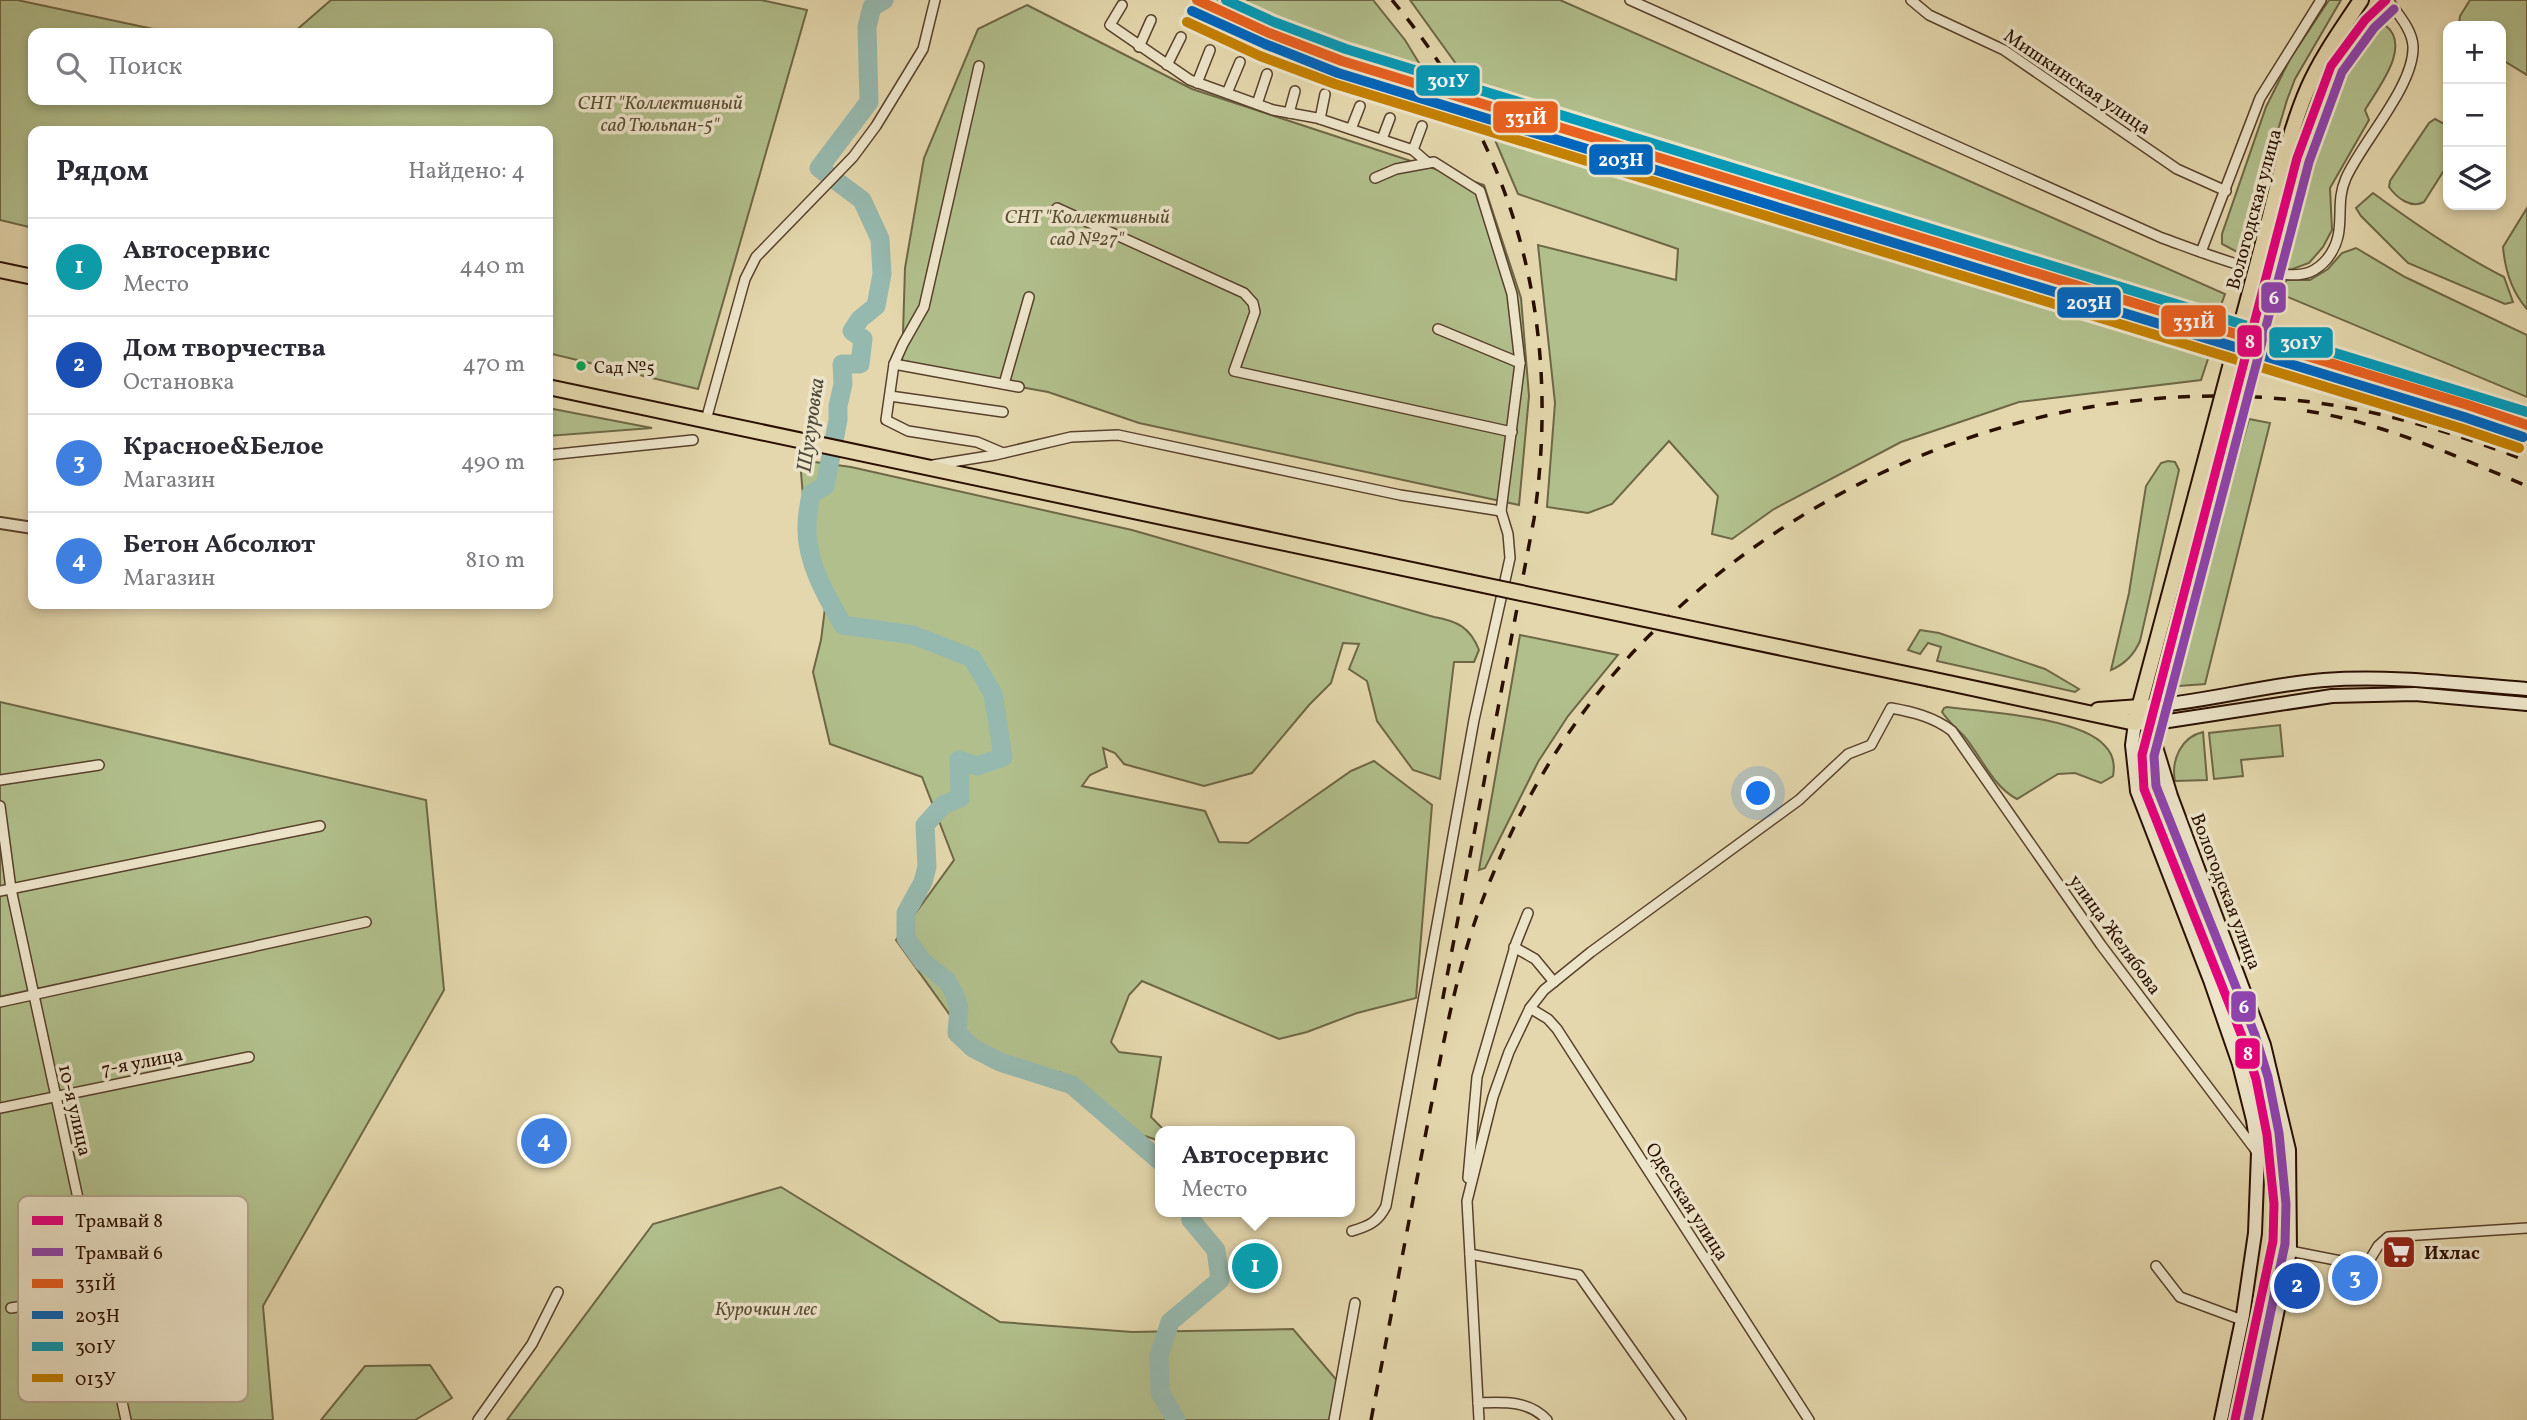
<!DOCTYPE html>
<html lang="ru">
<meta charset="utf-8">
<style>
:root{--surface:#fff;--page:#f2f2f3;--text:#2b2b33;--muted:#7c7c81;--line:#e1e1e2;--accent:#2563eb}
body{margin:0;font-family:Vollkorn,serif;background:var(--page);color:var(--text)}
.controls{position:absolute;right:21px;top:21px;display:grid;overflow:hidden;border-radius:14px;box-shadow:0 4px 10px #0003}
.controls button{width:63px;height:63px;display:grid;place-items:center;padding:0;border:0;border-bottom:2px solid var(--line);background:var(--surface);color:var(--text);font:35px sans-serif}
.you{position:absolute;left:1759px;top:794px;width:24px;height:24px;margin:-18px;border:5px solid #fff;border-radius:50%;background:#1a73e8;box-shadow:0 0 0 10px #1a73e833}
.badge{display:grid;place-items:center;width:46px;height:46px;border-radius:50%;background:var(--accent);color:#fff;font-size:23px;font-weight:700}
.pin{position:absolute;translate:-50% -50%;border:4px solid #fff;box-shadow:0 2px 7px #0006}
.popup{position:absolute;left:1155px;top:1126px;width:200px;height:91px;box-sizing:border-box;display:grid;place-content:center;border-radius:14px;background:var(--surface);filter:drop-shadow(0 2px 5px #0005);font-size:23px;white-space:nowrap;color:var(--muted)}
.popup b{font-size:26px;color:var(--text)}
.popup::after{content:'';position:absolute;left:50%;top:100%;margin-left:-14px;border:14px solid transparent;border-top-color:var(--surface)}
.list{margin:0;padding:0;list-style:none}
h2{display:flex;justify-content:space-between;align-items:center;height:91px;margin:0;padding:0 28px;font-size:30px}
h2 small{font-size:23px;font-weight:400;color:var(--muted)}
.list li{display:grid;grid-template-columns:46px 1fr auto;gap:21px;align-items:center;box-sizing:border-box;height:98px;padding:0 28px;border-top:2px solid var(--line)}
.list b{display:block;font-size:26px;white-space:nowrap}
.list p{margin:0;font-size:23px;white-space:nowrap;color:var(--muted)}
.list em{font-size:23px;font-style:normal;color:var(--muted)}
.icon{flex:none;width:38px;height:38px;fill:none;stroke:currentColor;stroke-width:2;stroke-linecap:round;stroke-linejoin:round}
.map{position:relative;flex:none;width:2527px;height:1420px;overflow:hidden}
.search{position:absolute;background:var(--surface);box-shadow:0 4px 10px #0003;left:28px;top:28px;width:525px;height:77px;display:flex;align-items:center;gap:18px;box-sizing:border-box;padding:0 24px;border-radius:14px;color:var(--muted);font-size:26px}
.panel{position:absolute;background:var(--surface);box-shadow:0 4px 10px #0003;left:28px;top:126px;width:525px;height:483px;border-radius:14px}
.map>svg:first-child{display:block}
.green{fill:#b1bf8c;stroke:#6e6746;stroke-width:2}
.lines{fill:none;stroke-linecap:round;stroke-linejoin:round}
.river{stroke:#96b9af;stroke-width:19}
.minor-casing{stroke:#58412b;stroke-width:12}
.tertiary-casing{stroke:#58412b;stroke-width:14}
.secondary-casing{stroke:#2a0f00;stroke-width:16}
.primary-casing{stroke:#2a0f00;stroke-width:18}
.minor{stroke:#ede5ca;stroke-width:9}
.tertiary{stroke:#ede5ca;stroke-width:10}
.secondary{stroke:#ede5ca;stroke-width:12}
.primary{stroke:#e4d7ad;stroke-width:14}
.rail{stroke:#2a0f00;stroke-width:3.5;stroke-dasharray:12 12;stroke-linecap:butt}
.primary-bridge-casing{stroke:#2a0f00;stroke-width:18;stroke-linecap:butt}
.primary-bridge{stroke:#e4d7ad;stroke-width:14}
.rail-1-casing{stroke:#ede5ca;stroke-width:16}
.rail-2-casing{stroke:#ede5ca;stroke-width:16}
.rail-3-casing{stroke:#ede5ca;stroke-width:16}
.rail-4-casing{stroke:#ede5ca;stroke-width:16}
.rail-1{stroke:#e86120;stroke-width:10}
.rail-2{stroke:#0065bd;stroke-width:10}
.rail-3{stroke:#049ab9;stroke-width:10}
.rail-4{stroke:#c48000;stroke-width:10}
.tram-1-casing{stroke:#ede5ca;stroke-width:14}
.tram-2-casing{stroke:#ede5ca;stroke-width:14}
.tram-1{stroke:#e5007d;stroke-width:9}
.tram-2{stroke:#8e44ad;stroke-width:9}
.bus-dot{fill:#00a651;stroke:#ede5ca;stroke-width:2.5}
.labels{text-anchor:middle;stroke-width:7;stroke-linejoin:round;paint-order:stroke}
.bus-label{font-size:17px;fill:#2a0f00;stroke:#ede5ca;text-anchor:start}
.street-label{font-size:19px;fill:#2a0f00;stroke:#ede5ca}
.park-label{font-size:19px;font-style:italic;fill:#594d31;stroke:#ede5ca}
.poi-label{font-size:19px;font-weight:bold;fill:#2a0f00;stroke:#ede5ca;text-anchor:start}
.water-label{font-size:21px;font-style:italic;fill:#504a3d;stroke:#ede5ca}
.key{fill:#ede5ca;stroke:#b2a58d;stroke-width:2}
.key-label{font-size:19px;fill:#2a0f00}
.line-badge{stroke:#ede5ca;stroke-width:2.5}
.badge-label{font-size:19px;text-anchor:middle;font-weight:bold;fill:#fff}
</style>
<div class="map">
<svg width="2527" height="1420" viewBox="0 0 2527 1420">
<rect width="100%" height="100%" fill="#e4d7ad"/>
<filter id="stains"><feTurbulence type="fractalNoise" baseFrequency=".00286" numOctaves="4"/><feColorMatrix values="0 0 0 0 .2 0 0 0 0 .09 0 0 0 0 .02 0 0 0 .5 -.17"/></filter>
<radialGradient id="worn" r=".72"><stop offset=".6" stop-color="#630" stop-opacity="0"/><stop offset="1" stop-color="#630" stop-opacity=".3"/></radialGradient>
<g class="green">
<polygon points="0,0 17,0 172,33 33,33 33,100 548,100 548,33 293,33 331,0 761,0 807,10 698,389 548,353 548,131 33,131 33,228 0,220"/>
<polygon points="1210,0 1373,0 1405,40 1427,76 1345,52"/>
<polygon points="1410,0 1560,0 2225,294 2215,322 1477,93"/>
<polygon points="2329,0 2341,0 2295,79 2287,100 2241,254 2222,244 2222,234 2266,107 2290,59"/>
<polygon points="2470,0 2527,0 2527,75 2501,59 2501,26 2459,26 2460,16"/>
<polygon points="1027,5 1192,89 1484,185 1521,298 1529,396 1519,505 1139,423 1048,392 902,366 905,268 924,158 978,29"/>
<path d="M2385,25C2413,46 2377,89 2365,110L2369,120L2330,188L2332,230L2323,247L2309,263L2290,270L2284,267C2299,213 2338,50 2385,25Z"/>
<path d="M2435,119L2448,126V164L2424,202C2411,209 2397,198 2389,187L2390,181L2429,123Z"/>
<polygon points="1492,133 1879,244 2212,347 2201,380 2019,402 1901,442 1774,509 1732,539 1712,534 1718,496 1669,441 1612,504 1588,513 1547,507 1555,403 1538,245 1676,280 1678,249 1518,194"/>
<path d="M2373,193C2415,224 2457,253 2504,277L2513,302L2505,304L2408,263L2361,216L2356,208Z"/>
<path d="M2527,208V309C2511,291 2505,270 2503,247Z"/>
<polygon points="2356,248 2405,277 2527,335 2527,397 2283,295 2286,280 2310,280 2328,269 2342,253"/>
<polygon points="548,408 652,428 548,436"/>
<polygon points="2249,419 2270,423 2205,684 2179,686 2175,678"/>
<path d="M800,460L851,467L1132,530L1434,617C1457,621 1470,627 1479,650L1474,662H1454L1440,779L1413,770L1377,721L1367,681L1349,669L1359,644L1343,643L1331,683L1309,705L1252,773L1204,786L1124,764L1115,753L1103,748L1107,767L1090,775L1082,786L1205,811L1219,842L1248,843L1351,771L1374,761L1432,805L1416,998L1357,1013L1307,1032L1279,1039L1142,981L1129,995L1111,1042L1119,1052L1161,1057L1151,1117L1165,1131H1160V1141L1124,1129L1060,1072L1030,1078L965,1036L896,940L954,860L922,777L830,744L813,672L821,640L826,600L808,557Z"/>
<path d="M2168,461L2175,462L2179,470L2140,641C2134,655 2125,664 2111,670L2129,593L2146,486L2161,463Z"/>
<polygon points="1920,630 1939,633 2045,669 2079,689 2075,692 1937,661 1941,647 1928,643 1920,654 1908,650"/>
<polygon points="1520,635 1618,655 1568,716 1538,762 1485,868 1479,870"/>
<polygon points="0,702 426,800 444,990 263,1306 273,1420 0,1420"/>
<path d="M1947,707C1986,712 2080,717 2105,746C2114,755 2115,765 2113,776L2101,783L2075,773L2058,774L2017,799C1993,787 1981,756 1964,736C1956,728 1948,721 1942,712L1944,708Z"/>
<polygon points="2280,725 2283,756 2241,760 2243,776 2214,779 2209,733"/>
<path d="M2203,732L2207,780L2175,781C2171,760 2181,737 2203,732Z"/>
<polygon points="781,1187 1000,1322 1132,1332 1293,1329 1340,1384 1333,1420 507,1420 653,1224"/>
<polygon points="430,1365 452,1398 415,1420 321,1420 365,1366"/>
</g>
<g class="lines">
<g class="river">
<path d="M884,0L872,7L867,27L869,102L819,168L862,200L880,239L882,274L876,306L860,319L852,331L863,339L860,364H842L843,384L838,406V420L825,486L811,494C809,505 807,516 807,527C806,561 826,596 843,625L913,635L972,658L993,694L1003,757L977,766L959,760L960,798L943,805L925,825L927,867L923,882L906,913V938L923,962L946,980L953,991L959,1008L957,1033L973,1048L1000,1062L1072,1085L1160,1161"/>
<polyline points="1176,1420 1160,1392 1159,1356 1170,1322 1220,1280 1216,1250 1191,1220 1190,1212"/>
</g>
<g class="minor-casing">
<g id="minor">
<path d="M1630,0L2162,238C2194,249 2279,285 2310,272C2317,269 2322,265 2327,259C2349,231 2333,207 2346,178C2362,142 2415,85 2413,46C2412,29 2397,13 2388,0"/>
<polyline points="1911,0 1929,15 2004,50 2177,169 2226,191"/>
<polyline points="1122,5 1110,25 1190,80 1273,110 1317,118 1413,150 1428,163"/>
<polyline points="1139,47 1151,20"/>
<polyline points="1167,65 1181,37"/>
<polyline points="1197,83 1210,50"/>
<polyline points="1227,93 1240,62"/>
<polyline points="1257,104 1267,74"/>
<polyline points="1289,113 1295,91"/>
<polyline points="1320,119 1325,94"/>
<polyline points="1351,129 1360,106"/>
<polyline points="1382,139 1390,118"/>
<polyline points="1413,150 1422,126"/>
<polyline points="1375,178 1396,169 1434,162 1480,191 1512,294 1520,363"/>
<polyline points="1057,208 1244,293 1253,303 1255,312 1234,371 1512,432"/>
<polyline points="2201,252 2260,98 2321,0"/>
<polyline points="894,364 903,344 924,307 979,66"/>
<polyline points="1004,384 1029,297"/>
<polyline points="890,396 1003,412"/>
<polyline points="706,420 745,279 756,257 853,157 876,126 923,49 935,0"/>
<polyline points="1003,453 977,442 908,431 886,420 894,364 1019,387"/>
<polyline points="548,455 693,440"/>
<polyline points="933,465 995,455 1071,437 1118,435 1400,495 1501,511"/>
<polyline points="0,780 99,765"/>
<polyline points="0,806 11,889 126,1420"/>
<polyline points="0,891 320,826"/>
<polyline points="1514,947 1535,959 1554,982"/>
<polyline points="0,1002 366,922"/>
<polyline points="1530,1008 1548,1019 1557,1029 1809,1420"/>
<polyline points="0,1108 249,1057"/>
<polyline points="1468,1178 1477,1077 1516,943 1528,913"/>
<path d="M1352,1231C1369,1226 1378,1222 1386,1206L1474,720L1510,558L1508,534L1501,511L1520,363L1438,329"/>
<polyline points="2290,1251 2366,1266 2378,1246 2388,1237 2527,1228"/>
<polyline points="1470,1254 1579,1275 1681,1420"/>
<polyline points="2156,1266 2180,1297 2242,1320"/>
<polyline points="11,1308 98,1293"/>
<path d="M1478,1403C1503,1402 1529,1400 1547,1420"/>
<polyline points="478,1420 532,1344 558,1292"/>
<polyline points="1334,1420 1355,1303"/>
<path d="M1479,1420L1467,1201L1493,1097L1509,1052L1530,1008L1544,990L1591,952L1799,800L1848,754L1871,745L1891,708C1913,712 1934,717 1952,731L2101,945L2257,1152"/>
</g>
</g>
<g class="tertiary-casing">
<polyline id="tertiary" points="0,523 33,528"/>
</g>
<g class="secondary-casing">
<g id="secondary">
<polyline points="2221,1420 2243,1315 2255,1233 2258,1153 2253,1120 2239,1064 2210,980 2137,791 2132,745 2135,723 2149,724 2332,696 2415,694 2527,704"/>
<path d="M2255,1420L2290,1251L2289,1150L2264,1045L2171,796L2149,724L2140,707C2202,703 2262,685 2324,680C2392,675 2460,684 2527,689"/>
</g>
</g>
<g class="primary-casing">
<g id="primary">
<path d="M2264,239C2278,189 2287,136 2308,88C2322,56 2342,29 2361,0"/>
<polyline points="0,270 33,277"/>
<polyline points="548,387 1469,582"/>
<polyline points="1930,679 2135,723 2196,495"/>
<polyline points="2098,710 2140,707"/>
</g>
</g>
<use href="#minor" class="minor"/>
<use href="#tertiary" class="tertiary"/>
<use href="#secondary" class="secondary"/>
<use href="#primary" class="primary"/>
<g class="rail">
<path d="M1392,0C1518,150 1562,326 1534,519L1441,1008"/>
<path d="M2307,411C2384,423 2455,456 2527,486"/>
<path d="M1371,1420C1390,1322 1408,1225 1427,1127C1444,1041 1458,955 1493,874C1527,791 1576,712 1638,647C1801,477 2046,377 2283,399C2367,406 2448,430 2527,461"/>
</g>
<g class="primary-bridge-casing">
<g id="primary-bridge">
<polyline points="2196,495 2264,239"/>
<polyline points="1469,582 1930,679"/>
</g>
</g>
<use href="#primary-bridge" class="primary-bridge"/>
<g class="rail-1-casing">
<polyline id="rail-1" points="1197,0 1269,33 1342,61 2468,405 2527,425"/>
</g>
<g class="rail-2-casing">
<polyline id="rail-2" points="1192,11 1265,44 1338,73 2464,417 2523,437"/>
</g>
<g class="rail-3-casing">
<polyline id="rail-3" points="1226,0 1274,22 1346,49 2527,412"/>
</g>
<g class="rail-4-casing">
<polyline id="rail-4" points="1187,22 1260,56 1335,84 2460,428 2519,448"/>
</g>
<use href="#rail-1" class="rail-1"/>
<use href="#rail-2" class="rail-2"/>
<use href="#rail-3" class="rail-3"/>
<use href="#rail-4" class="rail-4"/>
<g class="tram-1-casing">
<polyline id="tram-1" points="2235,1420 2273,1241 2274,1204 2267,1135 2256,1079 2243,1039 2144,789 2142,755 2297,158 2331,66 2365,20 2386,0"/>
</g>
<g class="tram-2-casing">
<polyline id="tram-2" points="2248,1420 2285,1244 2286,1204 2279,1133 2268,1077 2255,1035 2156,786 2154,756 2309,162 2342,72 2374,28 2394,9"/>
</g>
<use href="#tram-1" class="tram-1"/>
<use href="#tram-2" class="tram-2"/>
</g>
<defs>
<g id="supermarket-square" transform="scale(1.75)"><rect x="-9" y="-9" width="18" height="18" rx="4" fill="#8f2418" stroke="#ede5ca"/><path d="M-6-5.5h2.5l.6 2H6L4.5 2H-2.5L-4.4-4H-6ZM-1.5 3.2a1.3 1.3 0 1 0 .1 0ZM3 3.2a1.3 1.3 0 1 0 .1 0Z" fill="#fff"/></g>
</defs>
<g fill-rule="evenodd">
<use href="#supermarket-square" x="2399" y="1252"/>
</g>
<circle class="bus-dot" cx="581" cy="366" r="6"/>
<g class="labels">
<g class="bus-label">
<text x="594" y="373">Сад №5</text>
</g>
<g class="street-label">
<text transform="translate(2078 81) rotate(34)" y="7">Мишкинская улица</text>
<text transform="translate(2253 209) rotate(-75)" y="7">Вологодская улица</text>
<text transform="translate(2227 891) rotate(69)" y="7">Вологодская улица</text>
<text transform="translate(2116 934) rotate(54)" y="7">улица Желябова</text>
<text transform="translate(142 1061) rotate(-11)" y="7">7-я улица</text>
<text transform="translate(76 1110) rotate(77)" y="7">10-я улица</text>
<text transform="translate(1688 1201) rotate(57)" y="7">Одесская улица</text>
</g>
<g class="park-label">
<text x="660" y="109">СНТ "Коллективный<tspan x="660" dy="22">сад Тюльпан-5"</tspan></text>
<text x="1087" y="223">СНТ "Коллективный<tspan x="1087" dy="22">сад №27"</tspan></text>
<text x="766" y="1315">Курочкин лес</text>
</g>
<g class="poi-label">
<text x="2424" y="1259">Ихлас</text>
</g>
<g class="water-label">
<text transform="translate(810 425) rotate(-82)" y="7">Шугуровка</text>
</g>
</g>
<rect x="18" y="1196" width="230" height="206" rx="10" class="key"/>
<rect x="32" y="1216" width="31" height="9" fill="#e5007d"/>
<rect x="32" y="1248" width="31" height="8" fill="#8e44ad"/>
<rect x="32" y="1279" width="31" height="9" fill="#e86120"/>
<rect x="32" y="1311" width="31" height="8" fill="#0065bd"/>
<rect x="32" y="1342" width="31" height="9" fill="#049ab9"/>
<rect x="32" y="1374" width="31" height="8" fill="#c48000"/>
<g class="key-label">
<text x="75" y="1227">Трамвай 8</text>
<text x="75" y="1259">Трамвай 6</text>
<text x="75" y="1290">331Й</text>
<text x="75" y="1322">203Н</text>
<text x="75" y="1353">301У</text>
<text x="75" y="1385">013У</text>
</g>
<g class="line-badge">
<rect x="1415" y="64" width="66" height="33" rx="7" fill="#049ab9"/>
<rect x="1492" y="100" width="67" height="34" rx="7" fill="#e86120"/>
<rect x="1588" y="143" width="66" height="33" rx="7" fill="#0065bd"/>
<rect x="2260" y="281" width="27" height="33" rx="7" fill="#8e44ad"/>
<rect x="2056" y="286" width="66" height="33" rx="7" fill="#0065bd"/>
<rect x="2160" y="304" width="67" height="34" rx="7" fill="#e86120"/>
<rect x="2236" y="324" width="27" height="34" rx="7" fill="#e5007d"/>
<rect x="2268" y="326" width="66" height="33" rx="7" fill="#049ab9"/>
<rect x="2230" y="990" width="27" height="33" rx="7" fill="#8e44ad"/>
<rect x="2234" y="1037" width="27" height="33" rx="7" fill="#e5007d"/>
</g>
<g class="badge-label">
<text x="1448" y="87">301У</text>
<text x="1526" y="124">331Й</text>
<text x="1621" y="166">203Н</text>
<text x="2274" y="304">6</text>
<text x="2089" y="309">203Н</text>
<text x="2194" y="328">331Й</text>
<text x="2250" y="348">8</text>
<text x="2301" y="349">301У</text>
<text x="2244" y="1013">6</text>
<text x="2248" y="1060">8</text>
</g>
<rect width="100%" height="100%" filter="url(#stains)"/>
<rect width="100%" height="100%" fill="url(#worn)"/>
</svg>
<div class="controls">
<button>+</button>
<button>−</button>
<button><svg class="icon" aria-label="layers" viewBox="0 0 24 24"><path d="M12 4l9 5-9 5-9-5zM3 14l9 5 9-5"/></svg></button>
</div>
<div class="you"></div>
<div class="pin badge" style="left:1255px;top:1266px;background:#0f9aa8">1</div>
<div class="popup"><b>Автосервис</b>Место</div>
<div class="pin badge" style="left:2297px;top:1286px;background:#1a4fb4">2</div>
<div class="pin badge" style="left:2355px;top:1278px;background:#3f7fe0">3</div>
<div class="pin badge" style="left:544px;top:1141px;background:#3f7fe0">4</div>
<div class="search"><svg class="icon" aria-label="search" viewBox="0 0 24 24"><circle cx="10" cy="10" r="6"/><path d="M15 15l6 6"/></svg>Поиск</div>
<section class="panel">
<h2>Рядом<small>Найдено: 4</small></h2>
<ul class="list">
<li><span class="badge" style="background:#0f9aa8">1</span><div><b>Автосервис</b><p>Место</p></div><em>440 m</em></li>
<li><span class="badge" style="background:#1a4fb4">2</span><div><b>Дом творчества</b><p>Остановка</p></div><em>470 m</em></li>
<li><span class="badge" style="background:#3f7fe0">3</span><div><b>Красное&amp;Белое</b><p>Магазин</p></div><em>490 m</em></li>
<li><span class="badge" style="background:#3f7fe0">4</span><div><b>Бетон Абсолют</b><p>Магазин</p></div><em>810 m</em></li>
</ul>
</section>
</div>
